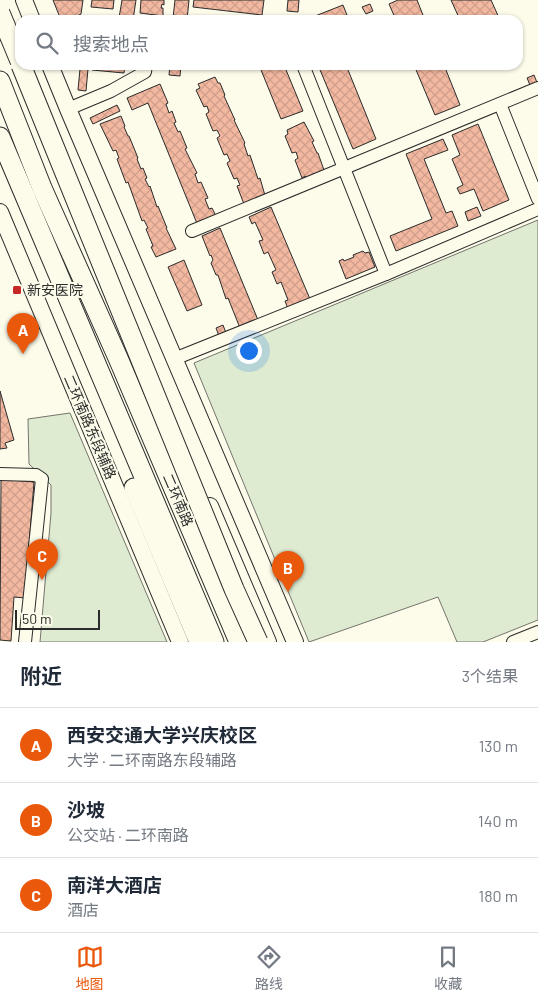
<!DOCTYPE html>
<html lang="zh">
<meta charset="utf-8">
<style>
:root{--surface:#fff;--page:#f6f6f7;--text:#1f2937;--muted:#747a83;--line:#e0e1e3;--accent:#ea580c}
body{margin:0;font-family:Barlow,"Noto Sans SC",sans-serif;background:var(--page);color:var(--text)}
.scale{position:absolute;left:15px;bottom:12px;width:85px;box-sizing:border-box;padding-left:5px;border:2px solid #2b2b2b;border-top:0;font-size:14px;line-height:18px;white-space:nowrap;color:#2b2b2b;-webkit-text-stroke:4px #fdfbea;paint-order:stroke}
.you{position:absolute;left:248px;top:350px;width:18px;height:18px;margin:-12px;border:4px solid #fff;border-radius:50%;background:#1a73e8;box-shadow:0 0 0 8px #1a73e833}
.badge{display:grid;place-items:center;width:32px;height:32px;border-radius:50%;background:var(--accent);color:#fff;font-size:16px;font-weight:700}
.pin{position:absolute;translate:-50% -41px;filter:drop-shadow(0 1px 2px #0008)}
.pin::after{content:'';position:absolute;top:26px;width:18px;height:15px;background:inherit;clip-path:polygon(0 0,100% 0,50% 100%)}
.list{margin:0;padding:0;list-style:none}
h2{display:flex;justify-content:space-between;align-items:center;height:65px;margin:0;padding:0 20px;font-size:21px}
h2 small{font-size:16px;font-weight:400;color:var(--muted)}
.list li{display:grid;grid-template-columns:32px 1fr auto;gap:15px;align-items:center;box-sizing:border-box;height:75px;padding:0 20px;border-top:1px solid var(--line)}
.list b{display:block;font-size:19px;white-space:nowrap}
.list p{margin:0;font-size:16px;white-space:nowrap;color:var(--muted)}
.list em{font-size:16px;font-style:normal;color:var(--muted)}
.icon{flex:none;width:28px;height:28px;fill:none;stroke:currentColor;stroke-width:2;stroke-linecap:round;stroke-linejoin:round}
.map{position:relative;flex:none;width:538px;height:642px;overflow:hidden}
.search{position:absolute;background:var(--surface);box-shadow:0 1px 4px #0004;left:15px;right:15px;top:15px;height:55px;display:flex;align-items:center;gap:12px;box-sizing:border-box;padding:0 18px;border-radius:15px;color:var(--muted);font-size:19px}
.sheet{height:290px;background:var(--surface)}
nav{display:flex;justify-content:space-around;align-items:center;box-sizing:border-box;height:70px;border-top:1px solid var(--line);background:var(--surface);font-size:14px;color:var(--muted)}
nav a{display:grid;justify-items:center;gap:2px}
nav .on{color:var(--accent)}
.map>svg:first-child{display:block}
.grass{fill:#deebd1;stroke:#74746e}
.building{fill:url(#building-cross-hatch);stroke:#2b2b2b}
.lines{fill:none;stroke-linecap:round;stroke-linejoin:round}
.minor-casing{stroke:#2b2b2b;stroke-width:14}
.major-casing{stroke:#2b2b2b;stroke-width:18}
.highway-casing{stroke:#2b2b2b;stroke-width:21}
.minor{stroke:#fdfbea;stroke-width:12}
.major{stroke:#fdfbea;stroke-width:16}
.highway{stroke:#fdfbea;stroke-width:19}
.highway-bridge-casing{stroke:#2b2b2b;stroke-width:21;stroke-linecap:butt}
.highway-bridge{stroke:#fdfbea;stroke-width:19}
.poi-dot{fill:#c62828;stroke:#fdfbea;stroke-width:2}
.labels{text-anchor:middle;stroke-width:4;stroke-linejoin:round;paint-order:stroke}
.poi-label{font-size:14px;fill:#2b2b2b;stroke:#fdfbea;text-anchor:start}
.street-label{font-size:14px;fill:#2b2b2b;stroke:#fdfbea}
</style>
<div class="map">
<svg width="538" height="642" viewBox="0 0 538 642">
<defs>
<pattern id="building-cross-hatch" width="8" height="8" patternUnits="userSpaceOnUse" patternTransform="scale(1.25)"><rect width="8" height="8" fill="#f2b8a0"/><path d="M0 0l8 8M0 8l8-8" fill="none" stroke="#d09e8a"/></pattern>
</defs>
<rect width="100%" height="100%" fill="#fdfbea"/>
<g class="grass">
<polygon points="538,220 538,620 483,642 457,642 438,597 309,642 194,363"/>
<polygon points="70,413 167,642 40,642 51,513 51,485 29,464 28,419"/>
</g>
<g class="building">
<polygon points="53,0 83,0 81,14 69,20 61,20"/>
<polygon points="92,0 114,0 113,9 91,7"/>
<polygon points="122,0 136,0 133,20 119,18"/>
<polygon points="141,0 164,0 164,5 162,4 161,8 163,8 163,16 140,13"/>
<polygon points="175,0 189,0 187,20 176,20 176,18 173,18"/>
<polygon points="194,0 264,0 262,15 193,7"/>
<polygon points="288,0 299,0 298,12 287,11"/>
<polygon points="398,0 417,0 425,20 396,20 389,4"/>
<polygon points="451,0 491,0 500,20 460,20"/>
<polygon points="370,4 373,11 366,14 362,7"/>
<polygon points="343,5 347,15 335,20 305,20"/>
<polygon points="80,65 90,65 90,69 80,68"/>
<polygon points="92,65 125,65 124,73 92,70"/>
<polygon points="170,65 181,65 180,76 169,75"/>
<polygon points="259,65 284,65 303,111 281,119"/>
<polygon points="318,65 346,65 376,139 353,149"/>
<polygon points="414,65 444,65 460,105 435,115"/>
<polygon points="80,69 88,69 86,91 78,90"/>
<polygon points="534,75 538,85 530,85 527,78"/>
<polygon points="215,77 218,83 220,83 225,95 224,96 235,120 234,120 245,143 244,144 248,156 250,155 258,179 260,178 266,199 244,204 237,186 240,185 237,178 234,179 227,163 230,161 227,154 224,155 217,138 220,136 217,130 213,131 206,114 209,112 207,106 204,107 196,90 200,88 198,84"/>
<polygon points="160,84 168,103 166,104 169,113 172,111 176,122 174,123 178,132 180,131 187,148 185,149 197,173 195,174 198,183 201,182 208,198 205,199 209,209 212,208 217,218 198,226 148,103 132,110 127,98"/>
<polygon points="117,105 120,111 93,124 90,118"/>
<polygon points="121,116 125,126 124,127 128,136 129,136 138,158 137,159 141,169 143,168 147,178 145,179 149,187 150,186 157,207 158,206 167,228 166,228 176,249 156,257 151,247 153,246 146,229 148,228 144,220 142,221 128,182 126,183 117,159 119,158 116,150 113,151 100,124"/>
<polygon points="304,122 314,141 312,142 317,153 318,153 325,173 307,180 305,176 302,178 295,160 298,158 296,152 292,153 285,136 288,134 287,130"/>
<polygon points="478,124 509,200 483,211 474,189 460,194 457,188 463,185 452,159 460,155 452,135"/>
<polygon points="443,139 448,150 424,159 446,213 452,211 458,226 396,251 390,236 432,219 406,154"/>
<polygon points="271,207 310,299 288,309 285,301 288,300 281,282 277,284 272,272 276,270 268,252 264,254 259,241 263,240 255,222 252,224 249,217"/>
<polygon points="477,207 481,216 468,221 465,212"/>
<polygon points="220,228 258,320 240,328 228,298 226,299 218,275 216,275 211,263 213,260 211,255 210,256 202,236"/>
<polygon points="363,251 365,253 369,252 375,267 346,279 339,261 343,259 344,261 354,257 353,255"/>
<polygon points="184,260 202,305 187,311 168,267"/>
<polygon points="223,325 226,333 219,336 216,328"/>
<polygon points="0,391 14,440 5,443 7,448 0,449"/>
<polygon points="1,479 34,482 25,598 14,597 11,641 0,640"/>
</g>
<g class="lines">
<g class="minor-casing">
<g id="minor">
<polyline points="303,65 386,274"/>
<polyline points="500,104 538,199"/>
<polyline points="68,109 111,91 145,72 146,65"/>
<polyline points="192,231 538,88"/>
<polyline points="174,359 386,274 538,209"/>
<polyline points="0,474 36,475 42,479 25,642"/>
<polyline points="513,642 538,632"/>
</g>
</g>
<g class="major-casing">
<g id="major">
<polyline points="24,0 32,20"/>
<polyline points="50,65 68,109 295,642"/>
<polyline points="0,212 180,642"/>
<polyline points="210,506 268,642"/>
</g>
</g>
<g class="highway-casing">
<g id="highway">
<polyline points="0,81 42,188 118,358 239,642"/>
<polyline points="0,137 214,642"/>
<polyline points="134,488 199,642"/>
</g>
</g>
<use href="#minor" class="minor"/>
<use href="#major" class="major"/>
<use href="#highway" class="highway"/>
<g class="highway-bridge-casing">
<g id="highway-bridge">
<polyline points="0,13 20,61"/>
<polyline points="21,65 234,589 258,642"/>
</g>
</g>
<use href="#highway-bridge" class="highway-bridge"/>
</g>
<rect class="poi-dot" x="12" y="285" width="10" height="10" rx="2.5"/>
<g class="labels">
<g class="poi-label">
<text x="27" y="295">新安医院</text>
</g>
<g class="street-label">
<text transform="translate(90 427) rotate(67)" y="5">二环南路东段辅路</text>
<text transform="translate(178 500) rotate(67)" y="5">二环南路</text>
</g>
</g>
</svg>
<div class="scale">50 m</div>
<div class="you"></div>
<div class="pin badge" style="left:23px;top:354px">A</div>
<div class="pin badge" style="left:288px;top:592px">B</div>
<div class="pin badge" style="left:42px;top:580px">C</div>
<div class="search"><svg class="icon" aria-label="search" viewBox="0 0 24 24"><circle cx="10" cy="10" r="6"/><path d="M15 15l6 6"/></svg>搜索地点</div>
</div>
<section class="sheet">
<h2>附近<small>3个结果</small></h2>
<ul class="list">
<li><span class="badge">A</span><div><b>西安交通大学兴庆校区</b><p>大学 · 二环南路东段辅路</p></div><em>130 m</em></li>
<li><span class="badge">B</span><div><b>沙坡</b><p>公交站 · 二环南路</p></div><em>140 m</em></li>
<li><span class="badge">C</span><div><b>南洋大酒店</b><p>酒店</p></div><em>180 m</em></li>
</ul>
</section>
<nav>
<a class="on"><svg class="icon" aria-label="map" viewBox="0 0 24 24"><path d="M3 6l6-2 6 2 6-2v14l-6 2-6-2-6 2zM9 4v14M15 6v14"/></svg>地图</a>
<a><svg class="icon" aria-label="directions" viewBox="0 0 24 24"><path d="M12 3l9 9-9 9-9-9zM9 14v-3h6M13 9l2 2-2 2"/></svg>路线</a>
<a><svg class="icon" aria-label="saved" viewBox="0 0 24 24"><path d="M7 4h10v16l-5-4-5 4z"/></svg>收藏</a>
</nav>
